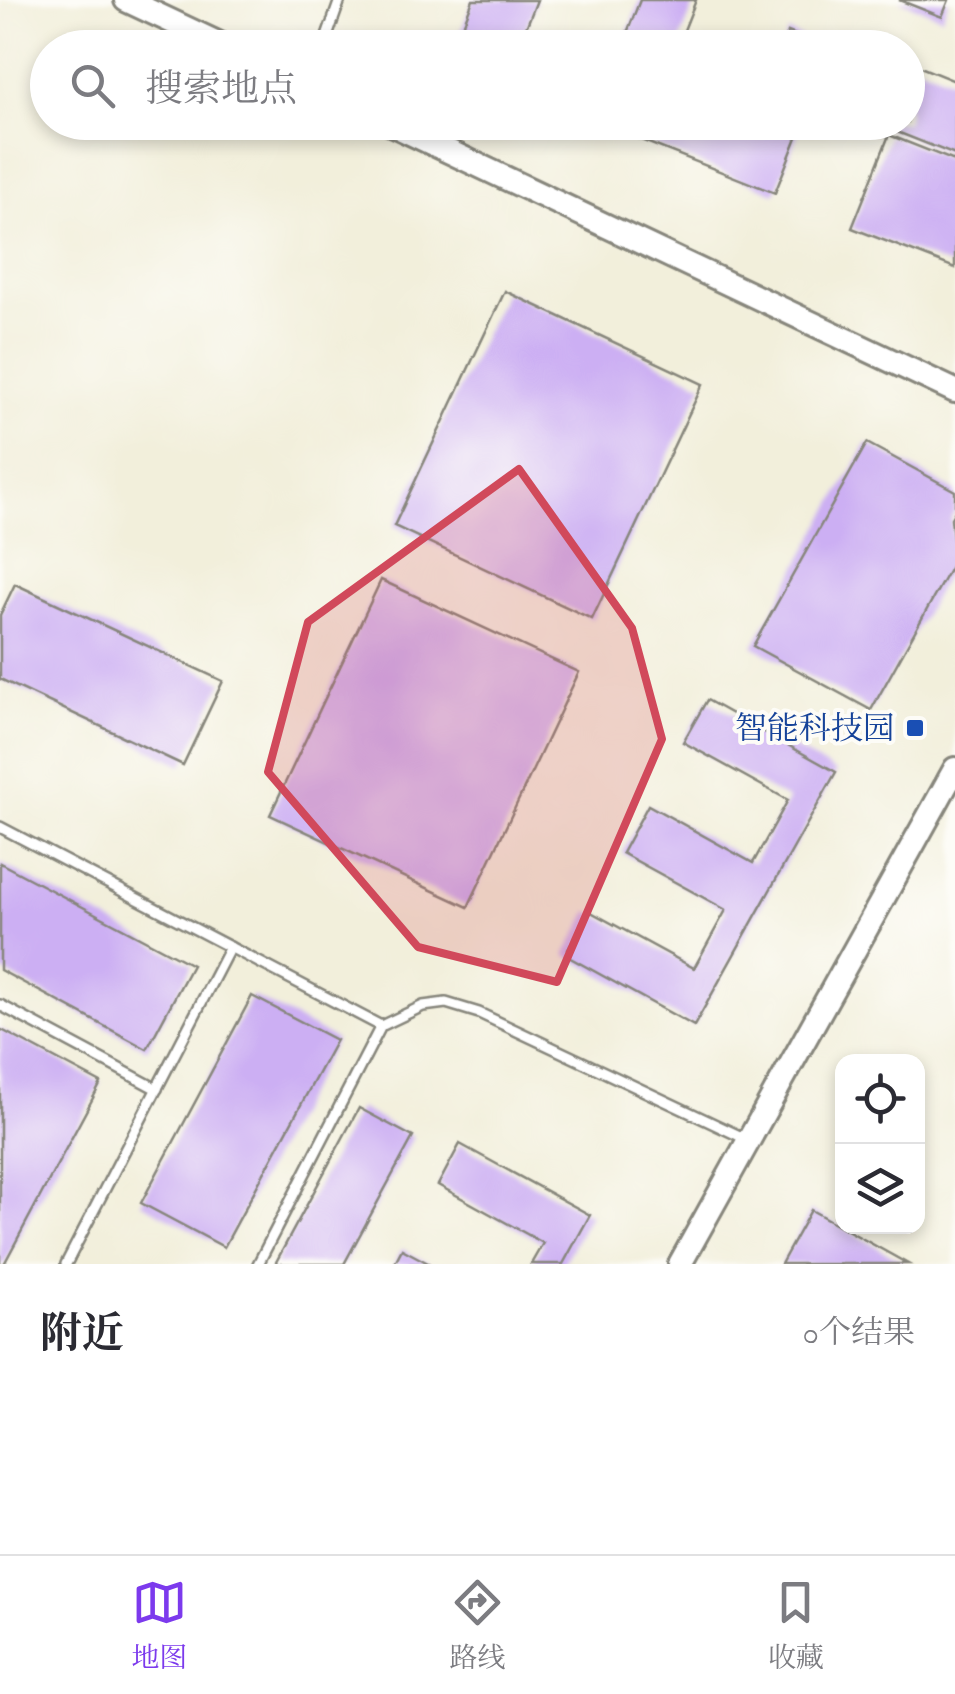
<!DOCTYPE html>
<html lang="zh">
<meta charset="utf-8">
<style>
:root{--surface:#fff;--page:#f2f2f3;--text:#2b2b33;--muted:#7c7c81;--line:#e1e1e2;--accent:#7c3aed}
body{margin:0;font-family:"IM FELL Double Pica","Noto Serif SC",serif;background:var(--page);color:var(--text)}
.controls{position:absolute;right:30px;bottom:30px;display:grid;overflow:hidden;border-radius:20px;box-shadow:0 5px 15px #0003}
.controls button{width:90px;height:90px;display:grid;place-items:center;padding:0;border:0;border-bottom:2px solid var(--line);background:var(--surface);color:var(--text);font:50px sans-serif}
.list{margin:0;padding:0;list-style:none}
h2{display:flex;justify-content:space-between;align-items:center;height:130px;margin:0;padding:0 40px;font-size:42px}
h2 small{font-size:32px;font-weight:400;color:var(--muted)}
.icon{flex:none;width:55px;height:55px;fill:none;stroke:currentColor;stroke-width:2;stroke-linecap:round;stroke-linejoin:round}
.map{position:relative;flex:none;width:955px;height:1264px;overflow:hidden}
.search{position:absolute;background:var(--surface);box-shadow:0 5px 15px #0003;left:30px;right:30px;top:30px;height:110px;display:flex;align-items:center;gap:25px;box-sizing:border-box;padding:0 35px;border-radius:55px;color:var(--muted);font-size:38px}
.sheet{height:290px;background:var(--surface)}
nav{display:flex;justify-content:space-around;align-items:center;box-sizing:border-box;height:140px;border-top:2px solid var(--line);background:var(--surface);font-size:28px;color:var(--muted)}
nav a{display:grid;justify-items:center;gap:5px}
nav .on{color:var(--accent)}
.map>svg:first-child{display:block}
.building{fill:#ccaff3}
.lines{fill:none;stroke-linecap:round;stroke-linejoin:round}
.service-casing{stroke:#87867c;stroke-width:14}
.tertiary-casing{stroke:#87867c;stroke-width:28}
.service{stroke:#fff;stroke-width:9}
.tertiary{stroke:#fff;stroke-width:22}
.marked{fill:#d1495b;fill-opacity:0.2;stroke:#d1495b;stroke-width:8;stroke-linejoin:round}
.transit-dot{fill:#1a4fb4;stroke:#fdfcf7;stroke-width:4}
.labels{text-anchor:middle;stroke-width:8;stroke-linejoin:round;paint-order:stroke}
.transit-label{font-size:32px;fill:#164399;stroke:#fdfcf7;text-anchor:end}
</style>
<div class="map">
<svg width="955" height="1264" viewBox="0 0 955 1264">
<rect width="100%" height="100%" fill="#fdfcf7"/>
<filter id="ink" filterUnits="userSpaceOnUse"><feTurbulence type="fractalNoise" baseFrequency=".01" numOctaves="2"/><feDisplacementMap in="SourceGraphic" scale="20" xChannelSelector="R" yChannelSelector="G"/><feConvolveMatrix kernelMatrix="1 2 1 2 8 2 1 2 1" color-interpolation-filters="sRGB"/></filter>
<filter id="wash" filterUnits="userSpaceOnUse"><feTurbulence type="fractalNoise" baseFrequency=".0048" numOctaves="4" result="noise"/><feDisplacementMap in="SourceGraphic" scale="40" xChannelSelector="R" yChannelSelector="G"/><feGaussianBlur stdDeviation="2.25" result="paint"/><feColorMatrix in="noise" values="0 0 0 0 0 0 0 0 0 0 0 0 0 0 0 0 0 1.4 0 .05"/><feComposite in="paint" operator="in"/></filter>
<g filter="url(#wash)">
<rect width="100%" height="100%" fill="#f2efdb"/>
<g id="blocks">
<g class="building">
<polygon points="473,0 537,0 518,48 454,48"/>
<polygon points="640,0 696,0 677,48 621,48"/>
<polygon points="899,0 949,0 942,17"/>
<polygon points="788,32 826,47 826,48 782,48"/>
<polygon points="913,64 955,81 955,155 887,128 889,122 908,122 908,77"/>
<polygon points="711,122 747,137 752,122 803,122 775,193 598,123"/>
<polygon points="889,135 955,161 955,268 852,228"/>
<polygon points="505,291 703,384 592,619 394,526"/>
<polygon points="867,443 955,491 955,511 951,518 955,559 871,710 753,646"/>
<polygon points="381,580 579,672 468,907 270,815"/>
<polygon points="15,584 223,681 183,765 0,679 0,615"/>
<polygon points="707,700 836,772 694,1026 565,955 589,911 694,968 726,910 622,853 648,805 753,863 788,800 683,742"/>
<polygon points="0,863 192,965 147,1049 0,970"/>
<polygon points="252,996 336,1040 224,1247 141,1203"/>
<polygon points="0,1029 101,1083 4,1264 0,1264"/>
<polygon points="359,1108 413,1137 344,1264 275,1264"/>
<polygon points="460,1144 590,1215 563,1264 531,1264 543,1243 438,1185"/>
<polygon points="811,1210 908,1264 781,1264"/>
<polygon points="402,1249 430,1264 394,1264"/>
</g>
</g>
</g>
<g filter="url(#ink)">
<use href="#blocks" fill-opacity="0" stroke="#87867c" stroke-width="2.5"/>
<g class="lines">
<g class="service-casing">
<g id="service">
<polyline points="323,48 340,0"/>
<polyline points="0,827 381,1026"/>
<polyline points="0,1005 157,1089"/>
<polyline points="66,1264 230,947"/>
<polyline points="258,1264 381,1026 423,1006 446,1003 479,1013 746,1139"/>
</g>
</g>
<g class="tertiary-casing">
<g id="tertiary">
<polyline points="126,0 228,48"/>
<polyline points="387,122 955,391"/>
<polyline points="680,1264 955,769"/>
</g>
</g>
<use href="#service" class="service"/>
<use href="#tertiary" class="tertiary"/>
</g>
</g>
<path class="marked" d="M519,469L632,628L662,739L557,982L418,947L268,772L308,622Z"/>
<rect class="transit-dot" x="905" y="718" width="20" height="20" rx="5"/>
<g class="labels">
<g class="transit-label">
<text x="895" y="739">智能科技园</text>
</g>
</g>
</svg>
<div class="controls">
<button><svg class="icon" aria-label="locate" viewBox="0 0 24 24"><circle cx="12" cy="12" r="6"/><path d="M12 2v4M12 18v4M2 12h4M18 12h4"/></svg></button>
<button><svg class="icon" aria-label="layers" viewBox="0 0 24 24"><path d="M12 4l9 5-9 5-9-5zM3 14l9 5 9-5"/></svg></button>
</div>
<div class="search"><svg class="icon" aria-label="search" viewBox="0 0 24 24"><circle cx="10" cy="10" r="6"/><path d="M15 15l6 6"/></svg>搜索地点</div>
</div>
<section class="sheet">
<h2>附近<small>0个结果</small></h2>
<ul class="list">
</ul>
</section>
<nav>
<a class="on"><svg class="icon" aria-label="map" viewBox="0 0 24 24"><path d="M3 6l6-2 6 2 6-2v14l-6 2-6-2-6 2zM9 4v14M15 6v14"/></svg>地图</a>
<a><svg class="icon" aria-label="directions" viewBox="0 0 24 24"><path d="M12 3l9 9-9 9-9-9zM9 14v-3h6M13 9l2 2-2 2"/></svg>路线</a>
<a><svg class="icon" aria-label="saved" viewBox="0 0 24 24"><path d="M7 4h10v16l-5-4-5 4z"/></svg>收藏</a>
</nav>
